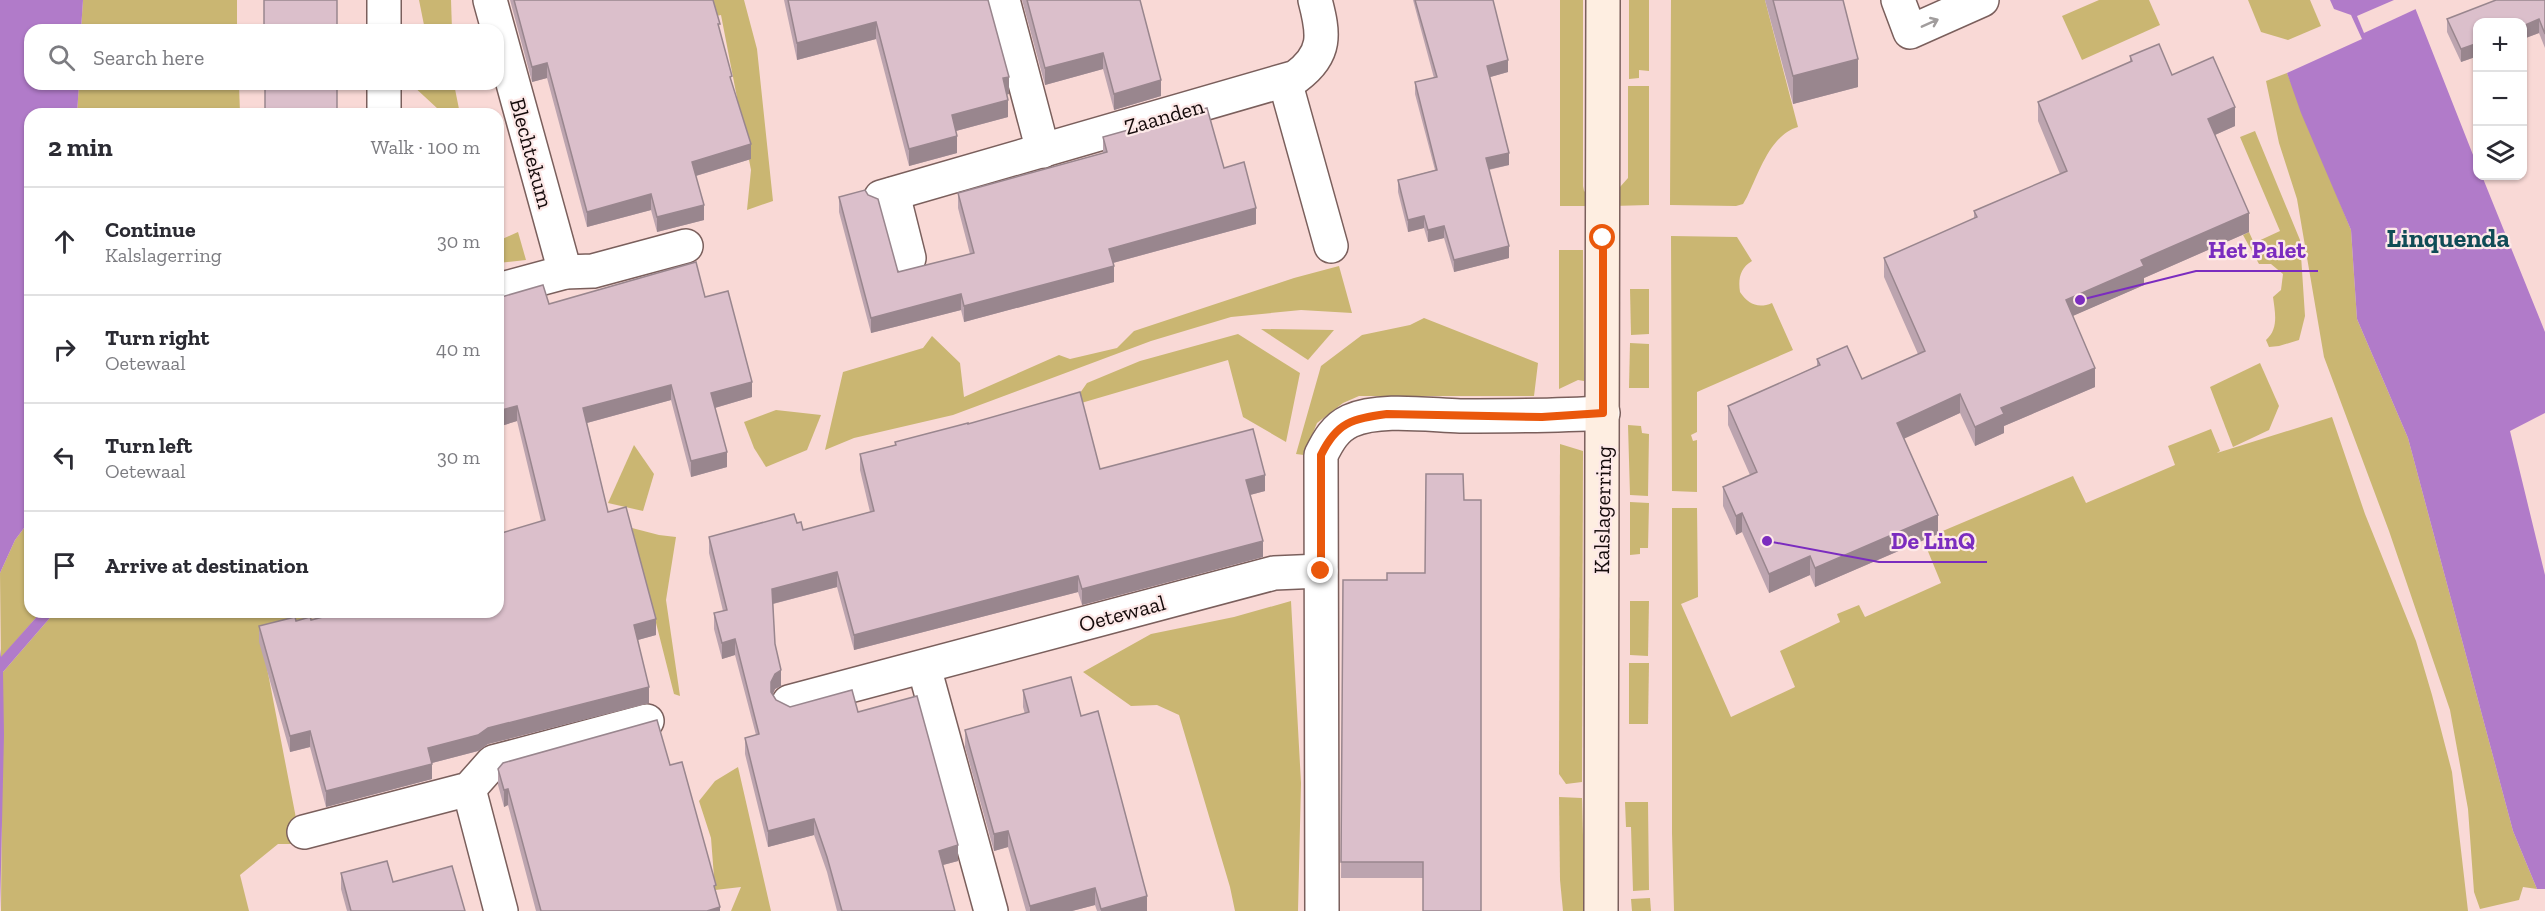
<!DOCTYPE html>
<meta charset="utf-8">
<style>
:root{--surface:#fff;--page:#f7f7f7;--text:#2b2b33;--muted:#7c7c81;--line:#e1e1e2}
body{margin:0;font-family:"Zilla Slab",serif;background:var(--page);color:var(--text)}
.controls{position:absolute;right:18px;top:18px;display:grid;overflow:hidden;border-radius:12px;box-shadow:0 2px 4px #0004}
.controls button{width:54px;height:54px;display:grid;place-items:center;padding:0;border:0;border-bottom:2px solid var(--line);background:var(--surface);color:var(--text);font:30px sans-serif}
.stop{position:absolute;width:18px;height:18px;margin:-14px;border:4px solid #ea580c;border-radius:50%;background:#fff}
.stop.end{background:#ea580c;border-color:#fff;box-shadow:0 2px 6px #0008}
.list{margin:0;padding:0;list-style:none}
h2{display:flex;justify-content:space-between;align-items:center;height:78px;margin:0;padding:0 24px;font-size:26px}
h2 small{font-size:20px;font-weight:400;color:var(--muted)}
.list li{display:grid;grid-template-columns:39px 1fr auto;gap:18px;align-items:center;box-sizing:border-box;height:108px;padding:0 24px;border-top:2px solid var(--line)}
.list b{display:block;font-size:22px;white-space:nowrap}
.list p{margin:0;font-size:20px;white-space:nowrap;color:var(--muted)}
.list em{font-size:20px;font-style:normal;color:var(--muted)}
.icon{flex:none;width:33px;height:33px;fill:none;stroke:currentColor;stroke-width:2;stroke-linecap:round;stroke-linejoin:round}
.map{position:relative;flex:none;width:2545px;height:911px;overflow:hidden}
.search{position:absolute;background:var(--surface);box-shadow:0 2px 4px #0004;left:24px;top:24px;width:480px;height:66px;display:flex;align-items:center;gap:15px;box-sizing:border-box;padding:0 21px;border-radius:18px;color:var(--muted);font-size:22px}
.panel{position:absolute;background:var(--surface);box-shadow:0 2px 4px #0004;left:24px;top:108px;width:480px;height:510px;border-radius:18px}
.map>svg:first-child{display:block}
.green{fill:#cab672}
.water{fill:#b17bc9}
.pier{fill:#f9d9d6}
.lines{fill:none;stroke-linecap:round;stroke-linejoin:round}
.street-casing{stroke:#7a5f5c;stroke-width:36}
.secondary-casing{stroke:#7a5f5c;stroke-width:36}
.street{stroke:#fff;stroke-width:33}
.secondary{stroke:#feeee1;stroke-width:33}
.wall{fill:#bca4af}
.shaded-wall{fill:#99868e}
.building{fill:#dbbfcb;stroke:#99868e;stroke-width:1.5}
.oneway{stroke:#a19d9d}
.route{stroke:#ea580c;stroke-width:8}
.labels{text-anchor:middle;stroke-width:4.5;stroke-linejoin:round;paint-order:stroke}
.street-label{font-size:22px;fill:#140a0a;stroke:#fde9e8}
.quarter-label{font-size:26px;font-weight:bold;fill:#104c56;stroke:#fde9e8}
.leader{fill:none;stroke:#7b2cbf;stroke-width:2}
.callout-dot{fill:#7b2cbf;stroke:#fde9e8;stroke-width:2}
.callout-label{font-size:24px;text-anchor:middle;font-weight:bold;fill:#7b2cbf;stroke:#fde9e8;stroke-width:4.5;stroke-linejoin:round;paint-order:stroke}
</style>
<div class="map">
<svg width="2545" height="911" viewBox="0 0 2545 911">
<rect width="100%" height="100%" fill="#f9d9d6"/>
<g class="green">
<polygon points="83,0 237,0 237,30 81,30"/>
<polygon points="419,0 451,0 452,30 425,30"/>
<polygon points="672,0 744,0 757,49 773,201 747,210 751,170 721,15 677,24"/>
<polygon points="1560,0 1583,0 1583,186 1584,191 1589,195 1588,206 1560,206"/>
<polygon points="1629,0 1649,0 1649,71 1639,70 1639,78 1629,79"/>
<path d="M1671,0H1765L1798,127C1770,135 1759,173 1747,197L1743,204L1736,206L1670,205Z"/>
<polygon points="2099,0 2149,0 2160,25 2082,60 2062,16"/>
<polygon points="2248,0 2310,0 2321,26 2288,40 2261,32"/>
<polygon points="2287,73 2351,230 2357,319 2408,438 2513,831 2537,889 2523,887 2519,900 2480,909 2474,892 2468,809 2450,710 2389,531 2324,357 2297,199 2279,143 2266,81"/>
<polygon points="79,84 239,84 240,114 77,114"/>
<polygon points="411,84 454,84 460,114 439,114 438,109"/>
<polygon points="1628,86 1649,86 1649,205 1613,206 1612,196 1628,178"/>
<path d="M2255,131L2300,240L2305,316L2299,340L2279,346L2269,347L2266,340C2279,329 2275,312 2273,297L2281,290L2283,274L2271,264H2259L2243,235L2249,232L2254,243L2280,231L2240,137Z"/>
<polygon points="518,232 526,260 498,263 498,241"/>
<path d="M1671,236L1737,237L1752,261C1740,268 1738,279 1740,292C1748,304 1758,309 1772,303L1793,350L1697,392V432L1691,435L1693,441L1697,440V492L1672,491Z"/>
<polygon points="1559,250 1583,250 1584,381 1578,380 1559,389"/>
<polygon points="1339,266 1352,313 1301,310 1231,317 1151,341 953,415 854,438 825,450 843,372 923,348 932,336 960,363 964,397 1059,355 1070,359 1117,348 1134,331 1294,278"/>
<polygon points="1630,289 1649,289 1649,334 1631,335"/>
<polygon points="1424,318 1538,363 1534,396 1359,396 1343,403 1317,423 1304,455 1296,454 1321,366 1362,335 1410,325"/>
<polygon points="1261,329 1334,330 1308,360"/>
<polygon points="1238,334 1300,373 1286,442 1243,417 1228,360 1071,406 1087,383 1140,361"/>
<polygon points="1630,343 1649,344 1649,388 1629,388"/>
<polygon points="2260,363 2279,406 2269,430 2233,447 2210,387"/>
<polygon points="776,410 821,415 807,450 766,467 754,448 744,422"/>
<polygon points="2332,417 2365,514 2416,641 2432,695 2452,772 2468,911 1674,911 1672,833 1672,508 1697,508 1698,597 1681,604 1731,717 1795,687 1780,651 1840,622 1837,614 1859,605 1865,617 1941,583 1927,549 1939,540 1938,533 2073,476 2086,503 2175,465 2168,446 2211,429 2220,451 2217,453"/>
<polygon points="1628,425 1641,426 1642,433 1649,434 1648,496 1630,495"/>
<polygon points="1560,444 1583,451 1582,782 1566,784 1559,774"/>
<polygon points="634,445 654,474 643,511 608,503"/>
<polygon points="1630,502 1649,503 1648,548 1640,548 1640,554 1630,555"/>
<polygon points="30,520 30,612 41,612 1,658 0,573 15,540"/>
<polygon points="632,528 659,535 676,537 666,600 680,696 674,694"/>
<polygon points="1291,601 1301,783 1298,911 1235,911 1230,887 1179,715 1157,705 1131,706 1083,672 1151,634 1234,617"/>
<polygon points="1630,601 1649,601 1648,656 1630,655"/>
<polygon points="55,612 324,612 293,629 261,637 301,844 278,844 240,875 249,911 1,911 3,672"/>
<polygon points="1629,663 1649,663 1648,724 1629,724"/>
<polygon points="738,767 771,911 731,911 741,887 715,890 711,838 699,801 715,781"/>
<polygon points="1559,797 1582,798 1585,911 1563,911 1560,880"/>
<polygon points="1625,802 1648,802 1649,890 1633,891 1631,827 1626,827"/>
<polygon points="1650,898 1651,911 1632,911 1631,899"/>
</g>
<g class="water">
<polygon points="0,0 83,0 81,30 30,30 30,84 79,84 77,114 30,114 30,520 15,540 0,573"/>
<polygon points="2330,0 2412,0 2477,165 2478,176 2482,176 2545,332 2545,413 2510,431 2545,575 2545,889 2537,889 2513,831 2408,438 2357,319 2351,230 2301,113 2287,73 2362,39 2351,15 2334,9"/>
<polygon points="41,612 55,612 3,672 4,735 0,911 0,649 1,657"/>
</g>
<polygon class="pier" points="2394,0 2415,0 2418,8 2364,33 2357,16"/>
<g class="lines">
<g class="street-casing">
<g id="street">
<polyline points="490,0 565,272"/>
<polyline points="1003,0 1043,151"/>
<polyline points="1898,0 1910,32 1982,0"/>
<polyline points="384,30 384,0"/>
<polyline points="1285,81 1331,246"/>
<polyline points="384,114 384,84"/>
<polyline points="893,194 909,258"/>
<path d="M881,197L1296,77C1327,54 1324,34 1315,0"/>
<polyline points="498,290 565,272 593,271 686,246"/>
<polyline points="924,667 991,911"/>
<polyline points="789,702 1274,573 1321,571"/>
<polyline points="469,789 501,911"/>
<polyline points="304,832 469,789 493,762 647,721"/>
<path d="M1322,911L1321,455C1328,441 1335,428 1350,421C1379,408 1428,415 1460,416C1508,416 1555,416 1603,413"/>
</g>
</g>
<g class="secondary-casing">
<polyline id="secondary" points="1601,911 1603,0"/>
</g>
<use href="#street" class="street"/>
<use href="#secondary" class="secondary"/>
</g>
<g class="wall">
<polygon points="510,0 713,0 732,85 751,159 696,176 704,220 657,232 651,210 587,227 547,78 532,82"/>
<polygon points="784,0 988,0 1009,94 1007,94 1008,117 956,131 957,153 909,166 876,39 797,60"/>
<polygon points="1022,0 1140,0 1161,96 1114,110 1103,69 1045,85"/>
<polygon points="1413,0 1493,0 1508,72 1490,77 1509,165 1489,170 1509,258 1454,272 1444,238 1428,242 1424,228 1408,232 1398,192 1398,180 1435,170 1415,94 1415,82 1434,78"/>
<polygon points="1765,0 1843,0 1858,87 1793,104"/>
<polygon points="2545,0 2545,48 2539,33 2523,39 2523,22 2478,22 2478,56 2461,62 2447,32 2447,19"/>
<polygon points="2130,56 2172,75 2235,126 2215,135 2249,232 2144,278 2144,285 2072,316 2095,387 2004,426 2004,433 1975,446 1960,413 1904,438 1938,534 1815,587 1810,575 1769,593 1742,532 1736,535 1723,506 1723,487 1750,475 1728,425 1728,406 1817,366 1817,359 1862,379 1918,354 1884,277 1884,258 1974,219 1974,211 2060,174 2038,121 2038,102 2130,62"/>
<polygon points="1103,137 1224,168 1256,224 1113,263 1114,282 964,322 961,310 871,333 839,212 839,197 898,272 970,254 958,208 958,193 1103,153"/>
<polygon points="705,297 752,397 715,408 727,467 691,477 671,400 587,423 608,512 656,635 638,640 649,703 488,744 478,751 432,763 432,779 326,807 310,747 290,752 259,642 259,626 296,621 498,612 541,521 517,421 498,427 549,304"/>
<polygon points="968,424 1100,469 1265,491 1250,495 1263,557 1082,605 1078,592 854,650 837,587 773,604 775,644 781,686 775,689 773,694 776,700 790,707 858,712 958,861 943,865 955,911 837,911 827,872 814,835 768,847 745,754 745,738 756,735 735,655 722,659 714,629 714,613 723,611 709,553 709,537 797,523 803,530 870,512 860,470 860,454 895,445 895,442"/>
<polygon points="1425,573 1423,878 1341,878 1343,580 1387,580"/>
<polygon points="1023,690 1081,716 1147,911 1097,911 1095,905 1072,911 1026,911 1008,847 994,851 965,747 965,730 1025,714 1023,707"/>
<polygon points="670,765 716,892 720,911 536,911 508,805 504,807 498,785 498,769"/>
<polygon points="341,873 393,882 465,911 347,911 341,889"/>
</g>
<g class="shaded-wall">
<polygon points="2539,19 2539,33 2523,39 2523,26"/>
<polygon points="876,22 876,39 797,60 797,43"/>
<polygon points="2478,43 2478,56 2461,62 2461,49"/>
<polygon points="1103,53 1103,69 1045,85 1045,68"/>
<polygon points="1858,59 1858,87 1793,104 1793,76"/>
<polygon points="1508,60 1508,72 1487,78 1487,66"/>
<polygon points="547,63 547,78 532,82 532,67"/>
<polygon points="1009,77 1009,94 1003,96 1003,78"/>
<polygon points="1161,80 1161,96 1114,110 1114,94"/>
<polygon points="1008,100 1008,117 952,132 952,115"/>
<polygon points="2235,107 2235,126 2208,138 2208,119"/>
<polygon points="957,136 957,153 909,166 909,149"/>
<polygon points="751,144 751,159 692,177 692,162"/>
<polygon points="1509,153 1509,165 1486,170 1486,158"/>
<polygon points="651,194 651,210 587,227 587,212"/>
<polygon points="704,205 704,220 657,232 657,217"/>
<polygon points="1256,208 1256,224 1109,264 1109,249"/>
<polygon points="2249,213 2249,232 2144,278 2144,285 2066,319 2066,300 2141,260"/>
<polygon points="1424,216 1424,228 1408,232 1408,220"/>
<polygon points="1444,226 1444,238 1428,242 1428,230"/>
<polygon points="1509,246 1509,258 1454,272 1454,260"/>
<polygon points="1114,266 1114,282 964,322 964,306"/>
<polygon points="961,294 961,310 871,333 871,318"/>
<polygon points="2095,368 2095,387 2004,426 2004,433 1975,446 1975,427 2001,408"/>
<polygon points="752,382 752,397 711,409 711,393"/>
<polygon points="671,385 671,400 583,424 583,408"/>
<polygon points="1960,394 1960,413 1897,442 1897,423"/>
<polygon points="517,406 517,421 498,427 498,411"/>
<polygon points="727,452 727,467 691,477 691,461"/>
<polygon points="1265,475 1265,491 1246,496 1246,480"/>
<polygon points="1742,513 1742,532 1736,535 1736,516"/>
<polygon points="1938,515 1938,534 1815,587 1815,568"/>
<polygon points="1263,541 1263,557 1082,605 1082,589"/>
<polygon points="1810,556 1810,575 1769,593 1769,574"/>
<polygon points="837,572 837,587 772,604 772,589"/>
<polygon points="1078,576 1078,592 854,650 854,635"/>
<polygon points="656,619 656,635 634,641 634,625"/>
<polygon points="735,639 735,655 722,659 722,643"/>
<polygon points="781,670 781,686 775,689 771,698 771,682 775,674"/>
<polygon points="649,687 649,703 488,744 478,751 428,764 428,748 488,728"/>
<polygon points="310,731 310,747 290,752 290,736"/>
<polygon points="432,764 432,779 326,807 326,791"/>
<polygon points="508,789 508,805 504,807 504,790"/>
<polygon points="814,819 814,835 768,847 768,831"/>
<polygon points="1008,831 1008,847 994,851 994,834"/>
<polygon points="958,845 958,861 939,866 939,851"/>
<polygon points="1095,888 1095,905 1072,911 1030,911 1030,906"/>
<polygon points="1147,896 1147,911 1101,911 1101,909"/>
<polygon points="720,907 720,911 707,911"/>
</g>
<g class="building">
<rect x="264" y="0" width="73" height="30"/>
<polygon points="514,0 713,0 720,24 718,24 732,76 730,77 751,144 692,162 704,205 657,217 651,194 587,212 547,63 532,67"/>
<polygon points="788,0 988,0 1009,77 1003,78 1008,100 952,115 957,136 909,149 876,22 797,43"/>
<polygon points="1027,0 1140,0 1161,80 1114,94 1103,53 1045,68"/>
<polygon points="1415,0 1493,0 1508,60 1487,66 1509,153 1486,158 1509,246 1454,260 1444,226 1428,230 1424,216 1408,220 1398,180 1437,170 1415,82 1437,77"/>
<polygon points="1773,0 1843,0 1858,59 1793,76"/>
<polygon points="2496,0 2545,0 2545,34 2539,19 2523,26 2523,22 2478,22 2478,43 2461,49 2447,19"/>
<polygon points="2159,44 2172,75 2213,57 2235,107 2208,119 2249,213 2141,260 2144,266 2066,300 2095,368 2001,408 2004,414 1975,427 1960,394 1897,423 1938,515 1815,568 1810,556 1769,574 1742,513 1736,516 1723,487 1757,472 1728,406 1820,365 1817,359 1847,346 1862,379 1925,351 1884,258 1977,217 1974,211 2067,171 2038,102 2132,61 2130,56"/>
<rect x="265" y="84" width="72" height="30"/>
<polygon points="1207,108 1224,168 1244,162 1256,208 1109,249 1114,266 964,306 961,294 871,318 839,197 865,190 868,195 878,199 898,272 974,253 958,193 1107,152 1103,137"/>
<polygon points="696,262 705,297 728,291 752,382 711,393 727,452 691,461 671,385 583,408 608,512 626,507 656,619 634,625 649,687 488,728 478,735 428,748 432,764 326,791 310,731 290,736 259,626 295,617 296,621 310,617 311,620 342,612 498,612 498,534 545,520 517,406 498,411 498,298 543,285 549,304"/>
<polygon points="1080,392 1100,469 1253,429 1265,475 1246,480 1263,541 1082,589 1078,576 854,635 837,572 772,589 775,644 781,670 775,674 771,682 771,692 776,700 790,707 852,690 858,712 917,696 958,845 939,851 955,911 842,911 827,857 814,819 768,831 745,738 759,734 735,639 722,643 714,613 727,610 709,537 794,514 797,523 801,522 803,530 874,511 860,454 896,445 895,442 968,423 968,424"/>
<polygon points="1426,474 1463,474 1464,500 1481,500 1481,911 1423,911 1423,862 1341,862 1343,580 1387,580 1387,573 1425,573"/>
<polygon points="1071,677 1081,716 1098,711 1147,896 1101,909 1095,888 1030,906 1008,831 994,834 965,730 1029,712 1023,690"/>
<polygon points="657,720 670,765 682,762 716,885 714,886 720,907 707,911 541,911 508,789 504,790 498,769 503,763"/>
<polygon points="387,861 393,882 452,866 465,911 351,911 341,873"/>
</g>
<defs><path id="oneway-shaft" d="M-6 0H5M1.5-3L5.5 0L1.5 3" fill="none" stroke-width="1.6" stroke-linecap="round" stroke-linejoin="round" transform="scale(1.5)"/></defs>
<use class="oneway" href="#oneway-shaft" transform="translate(1930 23) rotate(-24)"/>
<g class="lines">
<path class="route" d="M1321,571V455C1337,422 1352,419 1387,414L1542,417L1603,413V238"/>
</g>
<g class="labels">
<g class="street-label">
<text transform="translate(1164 116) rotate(-16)" y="8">Zaanden</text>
<text transform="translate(532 153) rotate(75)" y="8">Blechtekum</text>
<text transform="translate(1602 510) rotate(-89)" y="8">Kalslagerring</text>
<text transform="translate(1122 613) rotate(-15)" y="8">Oetewaal</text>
</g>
<g class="quarter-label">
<text x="2448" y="247">Linquenda</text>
</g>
</g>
<path class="leader" d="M2080 300L2196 271H2318M1767 541L1879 562H1987"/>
<g class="callout-dot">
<circle cx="2080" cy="300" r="6"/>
<circle cx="1767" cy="541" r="6"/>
</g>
<g class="callout-label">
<text x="2257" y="258">Het Palet</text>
<text x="1933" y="549">De LinQ</text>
</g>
</svg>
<div class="controls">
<button>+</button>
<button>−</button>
<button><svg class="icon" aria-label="layers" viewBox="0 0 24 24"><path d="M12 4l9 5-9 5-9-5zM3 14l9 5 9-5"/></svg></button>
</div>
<div class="stop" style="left:1603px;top:238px"></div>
<div class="stop end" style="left:1321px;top:571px"></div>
<div class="search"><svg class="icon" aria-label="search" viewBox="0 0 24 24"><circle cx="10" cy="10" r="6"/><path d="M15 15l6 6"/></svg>Search here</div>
<section class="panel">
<h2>2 min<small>Walk · 100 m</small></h2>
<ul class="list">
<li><svg class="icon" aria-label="ahead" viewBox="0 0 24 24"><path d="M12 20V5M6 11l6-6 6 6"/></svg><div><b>Continue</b><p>Kalslagerring</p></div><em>30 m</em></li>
<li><svg class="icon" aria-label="right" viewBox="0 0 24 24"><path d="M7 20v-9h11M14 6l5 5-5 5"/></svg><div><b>Turn right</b><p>Oetewaal</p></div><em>40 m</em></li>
<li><svg class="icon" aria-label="left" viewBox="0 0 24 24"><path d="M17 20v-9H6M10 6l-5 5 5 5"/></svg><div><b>Turn left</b><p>Oetewaal</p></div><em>30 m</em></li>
<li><svg class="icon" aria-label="arrive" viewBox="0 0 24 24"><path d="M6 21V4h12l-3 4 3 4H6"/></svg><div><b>Arrive at destination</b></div></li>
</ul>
</section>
</div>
